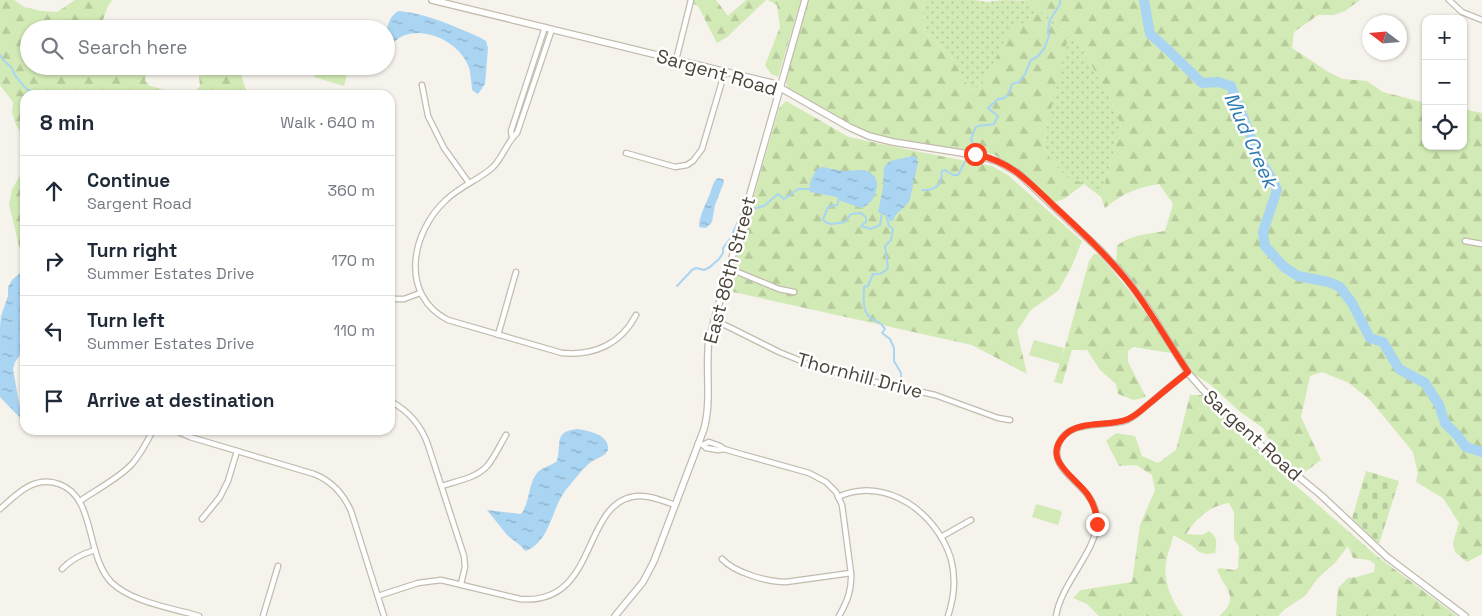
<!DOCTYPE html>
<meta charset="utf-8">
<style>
:root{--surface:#fff;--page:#f2f2f3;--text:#1f2937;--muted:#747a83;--line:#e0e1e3}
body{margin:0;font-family:"Space Grotesk",sans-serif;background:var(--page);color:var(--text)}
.controls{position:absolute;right:15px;top:15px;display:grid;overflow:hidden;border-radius:10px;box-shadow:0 1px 4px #0004}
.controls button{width:45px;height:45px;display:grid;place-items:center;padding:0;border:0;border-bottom:1px solid var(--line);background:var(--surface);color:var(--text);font:25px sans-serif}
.compass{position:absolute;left:1362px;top:15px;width:45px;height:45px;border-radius:50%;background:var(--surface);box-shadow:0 1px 4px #0004;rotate:286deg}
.stop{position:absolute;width:15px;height:15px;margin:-11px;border:4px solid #fc3f1d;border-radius:50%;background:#fff}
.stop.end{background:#fc3f1d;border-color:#fff;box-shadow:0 1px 5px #0008}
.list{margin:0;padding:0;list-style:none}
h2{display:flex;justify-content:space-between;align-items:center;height:65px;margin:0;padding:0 20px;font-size:21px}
h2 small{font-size:16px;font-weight:400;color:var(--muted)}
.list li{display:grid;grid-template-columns:32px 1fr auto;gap:15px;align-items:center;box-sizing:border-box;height:70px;padding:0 20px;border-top:1px solid var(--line)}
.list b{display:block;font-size:19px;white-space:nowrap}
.list p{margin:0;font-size:16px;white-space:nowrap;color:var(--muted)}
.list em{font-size:16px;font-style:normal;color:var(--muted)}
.icon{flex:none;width:28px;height:28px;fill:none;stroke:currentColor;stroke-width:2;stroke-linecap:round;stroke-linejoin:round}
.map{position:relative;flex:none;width:1482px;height:616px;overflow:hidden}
.search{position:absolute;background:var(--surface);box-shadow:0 1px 4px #0004;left:20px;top:20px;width:375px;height:55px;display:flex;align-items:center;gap:12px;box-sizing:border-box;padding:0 18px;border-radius:28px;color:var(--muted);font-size:19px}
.panel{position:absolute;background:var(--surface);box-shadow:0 1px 4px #0004;left:20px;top:90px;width:375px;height:345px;border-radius:15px}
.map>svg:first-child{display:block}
.grass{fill:url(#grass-dots)}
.forest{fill:url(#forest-firs)}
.cemetery{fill:url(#cemetery-stones)}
.garden{fill:#d2eab5}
.water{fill:url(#water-ripples)}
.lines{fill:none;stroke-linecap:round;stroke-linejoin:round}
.stream{stroke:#a9d4f2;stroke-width:2}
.river{stroke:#a9d4f2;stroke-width:10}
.minor-casing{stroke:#c2bbae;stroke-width:7}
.tertiary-casing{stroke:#c2bbae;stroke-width:8}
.minor{stroke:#fff;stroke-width:4.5}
.tertiary{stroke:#fff;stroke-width:5.5}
.route{stroke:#fc3f1d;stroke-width:6}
.labels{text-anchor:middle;stroke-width:5;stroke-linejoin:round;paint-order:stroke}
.street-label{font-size:19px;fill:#4b4439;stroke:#fff}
.water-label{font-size:20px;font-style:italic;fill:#2e7ab2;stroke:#fff}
</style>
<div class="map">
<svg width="1482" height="616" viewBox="0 0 1482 616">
<defs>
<pattern id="grass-dots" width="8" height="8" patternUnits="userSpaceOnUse" patternTransform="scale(1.25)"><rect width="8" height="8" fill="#d2eab5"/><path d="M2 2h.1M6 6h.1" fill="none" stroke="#b6ca9c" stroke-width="1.8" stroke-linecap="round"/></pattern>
<pattern id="forest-firs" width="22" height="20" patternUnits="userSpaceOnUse" patternTransform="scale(1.25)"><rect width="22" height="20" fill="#d2eab5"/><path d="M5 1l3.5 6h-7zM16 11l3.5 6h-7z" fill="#b6ca9c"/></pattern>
<pattern id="cemetery-stones" width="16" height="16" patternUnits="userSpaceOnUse" patternTransform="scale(1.25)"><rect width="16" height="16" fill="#d2eab5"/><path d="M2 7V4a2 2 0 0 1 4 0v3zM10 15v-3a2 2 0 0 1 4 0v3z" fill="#b6ca9c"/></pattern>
<pattern id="water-ripples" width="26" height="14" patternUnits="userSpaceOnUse" patternTransform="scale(1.25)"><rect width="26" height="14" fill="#a9d4f2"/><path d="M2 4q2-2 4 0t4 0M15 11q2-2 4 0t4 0" fill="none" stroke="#8caec5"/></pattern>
</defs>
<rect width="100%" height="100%" fill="#f6f3ec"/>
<polygon class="grass" points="924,0 974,0 987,2 1004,0 1029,1 1037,9 1075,36 1109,96 1121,125 1101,197 1084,184 1067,178 1054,164 1043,147 1048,122 1009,33 982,85 971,91 954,61 942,47 925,33 923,12"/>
<g class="forest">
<polygon points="0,0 14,0 24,7 41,11 57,12 75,0 112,0 107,8 100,29 29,29 29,66 148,66 145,81 150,86 185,95 25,95 25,254 23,253 19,246 9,204 12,189 23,171 25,156 22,134 16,125 12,113 13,102 0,85"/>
<polygon points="685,0 716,0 728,16 746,0 766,0 727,37 717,43 698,6"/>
<polygon points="768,0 801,0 778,77 771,74 765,65 780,27 777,5"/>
<polygon points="808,0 924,0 923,12 925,33 942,47 954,61 971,91 982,85 1009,32 1037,14 1069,34 1048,122 1043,147 1054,164 1067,177 1084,184 1064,199 1054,202 1019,170 995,155 978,151 900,140 877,135 860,130 795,93 787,87 786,80"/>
<path d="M1018,0H1360L1345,11L1334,15H1318L1294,32L1292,48L1330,73L1343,79L1367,81L1383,92L1426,103V146H1463V109L1482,113V554L1467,562L1455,552L1453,542L1459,523L1443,498L1416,482L1418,473L1413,452L1370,400L1349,383L1322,372L1310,376L1301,417L1321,460L1301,475L1275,452L1263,428L1239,411L1211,385L1192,373L1139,288L1116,264L1117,246C1129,235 1149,234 1165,231L1173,204L1159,184C1136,188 1124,193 1105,208L1101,197L1121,125L1109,96L1075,36L1037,9L1029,1Z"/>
<polygon points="198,66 241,66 242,78 248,95 192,95 200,86"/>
<polygon points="786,101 849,137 905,149 992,166 1008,175 1082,241 1071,268 1058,291 1031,310 1017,331 1027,374 972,345 733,292 731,277 779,108"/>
<path d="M1094,254H1098C1125,284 1152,318 1171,353L1133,347L1128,351V362L1146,397L1134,400L1118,394L1116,384L1100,370L1087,350H1072L1062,384L1054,382L1068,337L1089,261Z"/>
<path d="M1190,395H1203L1286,477L1378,557L1457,616H1336L1338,588L1348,578L1357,577L1374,572L1375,564L1369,560L1353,558L1348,546L1335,563L1318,578L1305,596L1285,609L1278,616H1219C1241,598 1225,589 1217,570L1220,568L1234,570L1238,568L1239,547L1234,539V512L1229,503C1209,506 1197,518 1186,534L1202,535L1209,531C1218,537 1217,543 1215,553L1206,554L1199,552L1191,545L1173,535C1172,544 1167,553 1166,563C1163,582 1172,601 1183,616H1099L1087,604L1073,598L1081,590L1132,582L1140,525L1155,490L1152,475L1136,465L1119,466L1106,441L1116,433L1135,436L1142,456L1158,463L1176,450Z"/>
</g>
<polygon class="cemetery" points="1366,471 1399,481 1379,544 1352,518"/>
<g class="garden">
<polygon points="317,66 332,66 348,71 344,86 314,77"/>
<polygon points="1034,340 1064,348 1060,364 1029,355"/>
<polygon points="1036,504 1061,511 1062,513 1058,525 1032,517"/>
</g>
<g class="water">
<path d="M399,11C429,14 453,26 479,37L486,41L488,48L485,84L478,94L473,91L472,89C471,81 471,72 468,65C459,44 431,29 409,34C399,36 393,43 386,50C386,38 385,17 399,11Z"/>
<path d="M913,156L916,157L918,162L910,199C906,209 896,210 893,221H891L889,220L888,216L878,212L883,188L884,167L890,161Z"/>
<path d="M823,167C831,169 840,171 847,171C852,171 856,170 860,170C872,170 880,179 876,191C874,200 869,205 861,208L841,201L837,197L810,192C808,184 813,175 818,168Z"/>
<path d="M717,178L723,179L724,182L715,205L712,222L706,228L699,227C699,216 705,206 709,196C712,189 712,184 717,178Z"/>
<polygon points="25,271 25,348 15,362 13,369 19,403 21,410 25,414 25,423 0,397 0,328 1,316 8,296 8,287 12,280 21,272"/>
<path d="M578,429C588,431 608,434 608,448C608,456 596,458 591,462C584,467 571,484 565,491C551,510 551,540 526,551L524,550L522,547L507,535L487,510L521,514C530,503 528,484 537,473C542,467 551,466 557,461C562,443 553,431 578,429Z"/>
</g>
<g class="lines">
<g class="stream">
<path d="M0,55C3,61 6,63 11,67C14,71 12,71 15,75C24,87 25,90 40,95"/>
<path d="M973,151L975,148L971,139L976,127C982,124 988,126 994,124L998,116L988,108L998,99C1007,100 1010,92 1012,84L1019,82L1025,74L1031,60L1037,57L1044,49L1049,36L1048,30L1050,20L1060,4V0"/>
<path d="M922,190C929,191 939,188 941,180C942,177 941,174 942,171L945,170L953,175H958L967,158"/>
<polyline points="839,199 837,205 828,207 823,219 825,222 831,224 845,222 851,214 861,213 866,217 866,222 861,226 871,229 880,225 882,213"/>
<polyline points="749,210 764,206 778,194 784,199 798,189 810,189"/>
<path d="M886,214L889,226L893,229L891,240L885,246L888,268C884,273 880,275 873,274L868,286L864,287C864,299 861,311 872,319C878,322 881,323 885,329L882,333L890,339L894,348V361L901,373V381L898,383"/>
<polyline points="677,286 692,270 696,268 704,270 710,267 719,259 723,253 723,248 730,239 738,222"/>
</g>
<path class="river" d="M1144,0L1150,34L1167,49L1202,83L1218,82L1231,86L1254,145C1258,161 1271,174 1277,190L1263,232L1265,246L1284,267L1298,276L1329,282L1340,287L1352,303L1370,338L1383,342L1399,369L1425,383L1439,405L1445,423L1457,435L1466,447L1482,452"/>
<g class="minor-casing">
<g id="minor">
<polyline points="1449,0 1462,12 1482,20"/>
<path d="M552,29L517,133C507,142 503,157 493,167C479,180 460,186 446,200C411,232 399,295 448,320L562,353C594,356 621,344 636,315"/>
<polyline points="676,60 691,0"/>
<polyline points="422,85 428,116 444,148 469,183"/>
<polyline points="512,137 511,131 545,27"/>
<polyline points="626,153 675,167 687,165 693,161 702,149 725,71"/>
<polyline points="1465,241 1482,244"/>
<polyline points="728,268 779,289 794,292"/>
<polyline points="390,299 404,299 420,293"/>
<polyline points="714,320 731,328 779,352 816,367 852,377 935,395 998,418 1010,420"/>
<polyline points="498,335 516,272"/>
<path d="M390,401C409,411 421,425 428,445L464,556L465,567L461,584"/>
<path d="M174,430L190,437L314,474C332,481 343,493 351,511L384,616"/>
<path d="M698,443L703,445L706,448L718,450L724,449L741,454L809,473L826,482L836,492L842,505L851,573C852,590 847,602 839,616"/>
<polyline points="703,445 709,442 720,446 724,449"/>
<path d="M442,486C457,481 477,478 488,465C495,456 500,445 506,435"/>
<path d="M838,497C886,475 937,513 951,559C956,578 954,598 948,616"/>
<path d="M80,501C97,489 118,479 132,464C141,454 147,442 153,430"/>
<path d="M0,509C17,494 34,475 59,484C96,497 85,554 111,582C131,602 172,608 199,616"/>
<polyline points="202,519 220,497 228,481 237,451"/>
<polyline points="941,537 971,520"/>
<path d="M722,559C735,573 768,582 786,582L851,573"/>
<path d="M62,569C71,559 82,554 95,550"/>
<path d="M378,596L418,583L441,580L520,599C600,606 580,500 638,496C650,495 663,501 675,505"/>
<polyline points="263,616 278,566"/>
<path d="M1056,616C1061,584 1095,553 1097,523C1099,485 1049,476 1058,446C1066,419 1104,427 1125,421C1134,418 1142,409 1150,403C1162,393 1175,382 1188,372"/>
</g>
</g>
<g class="tertiary-casing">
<g id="tertiary">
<polyline points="432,0 772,83 849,127 869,136 893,142 981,156 999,162 1018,173 1099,249 1126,278 1147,307 1189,374 1203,390 1264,448 1322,496 1387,557 1465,616"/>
<path d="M615,616L643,582L654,561L704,429C712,399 705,369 709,339L805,0"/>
</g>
</g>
<use href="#minor" class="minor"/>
<use href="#tertiary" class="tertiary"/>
</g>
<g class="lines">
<path class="route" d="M975,154C1012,162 1028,181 1054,206C1082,232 1110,258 1133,288C1153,315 1169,344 1188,372C1175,382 1162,393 1150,403C1143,409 1136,416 1128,419C1110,427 1081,420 1066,434C1039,459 1076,477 1088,495C1094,504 1097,514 1097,524"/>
</g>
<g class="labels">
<g class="street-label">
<text transform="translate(717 72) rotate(16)" y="7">Sargent Road</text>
<text transform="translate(729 270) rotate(-75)" y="7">East 86th Street</text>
<text transform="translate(860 375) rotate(15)" y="7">Thornhill Drive</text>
<text transform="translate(1253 435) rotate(42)" y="7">Sargent Road</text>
</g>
<g class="water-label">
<text transform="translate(1251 140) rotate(66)" y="7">Mud Creek</text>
</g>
</g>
</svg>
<div class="controls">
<button>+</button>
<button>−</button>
<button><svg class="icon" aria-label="locate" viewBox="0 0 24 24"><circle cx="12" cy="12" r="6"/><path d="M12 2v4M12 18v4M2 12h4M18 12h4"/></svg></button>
</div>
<svg class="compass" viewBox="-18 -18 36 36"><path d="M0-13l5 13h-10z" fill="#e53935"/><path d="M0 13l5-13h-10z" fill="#747a83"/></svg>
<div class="stop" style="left:975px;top:154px"></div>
<div class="stop end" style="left:1097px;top:524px"></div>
<div class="search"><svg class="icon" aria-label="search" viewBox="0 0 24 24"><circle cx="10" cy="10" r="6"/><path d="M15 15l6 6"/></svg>Search here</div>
<section class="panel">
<h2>8 min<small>Walk · 640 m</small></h2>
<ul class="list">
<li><svg class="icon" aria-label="ahead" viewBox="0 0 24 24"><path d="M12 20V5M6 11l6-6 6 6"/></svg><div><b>Continue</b><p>Sargent Road</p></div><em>360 m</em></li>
<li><svg class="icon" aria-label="right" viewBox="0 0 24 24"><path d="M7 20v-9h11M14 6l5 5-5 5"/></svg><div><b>Turn right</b><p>Summer Estates Drive</p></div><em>170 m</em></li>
<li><svg class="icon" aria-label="left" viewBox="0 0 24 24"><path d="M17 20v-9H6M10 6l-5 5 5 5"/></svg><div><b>Turn left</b><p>Summer Estates Drive</p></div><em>110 m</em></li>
<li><svg class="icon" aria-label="arrive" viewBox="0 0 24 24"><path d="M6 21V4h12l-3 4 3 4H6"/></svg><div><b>Arrive at destination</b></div></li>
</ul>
</section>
</div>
